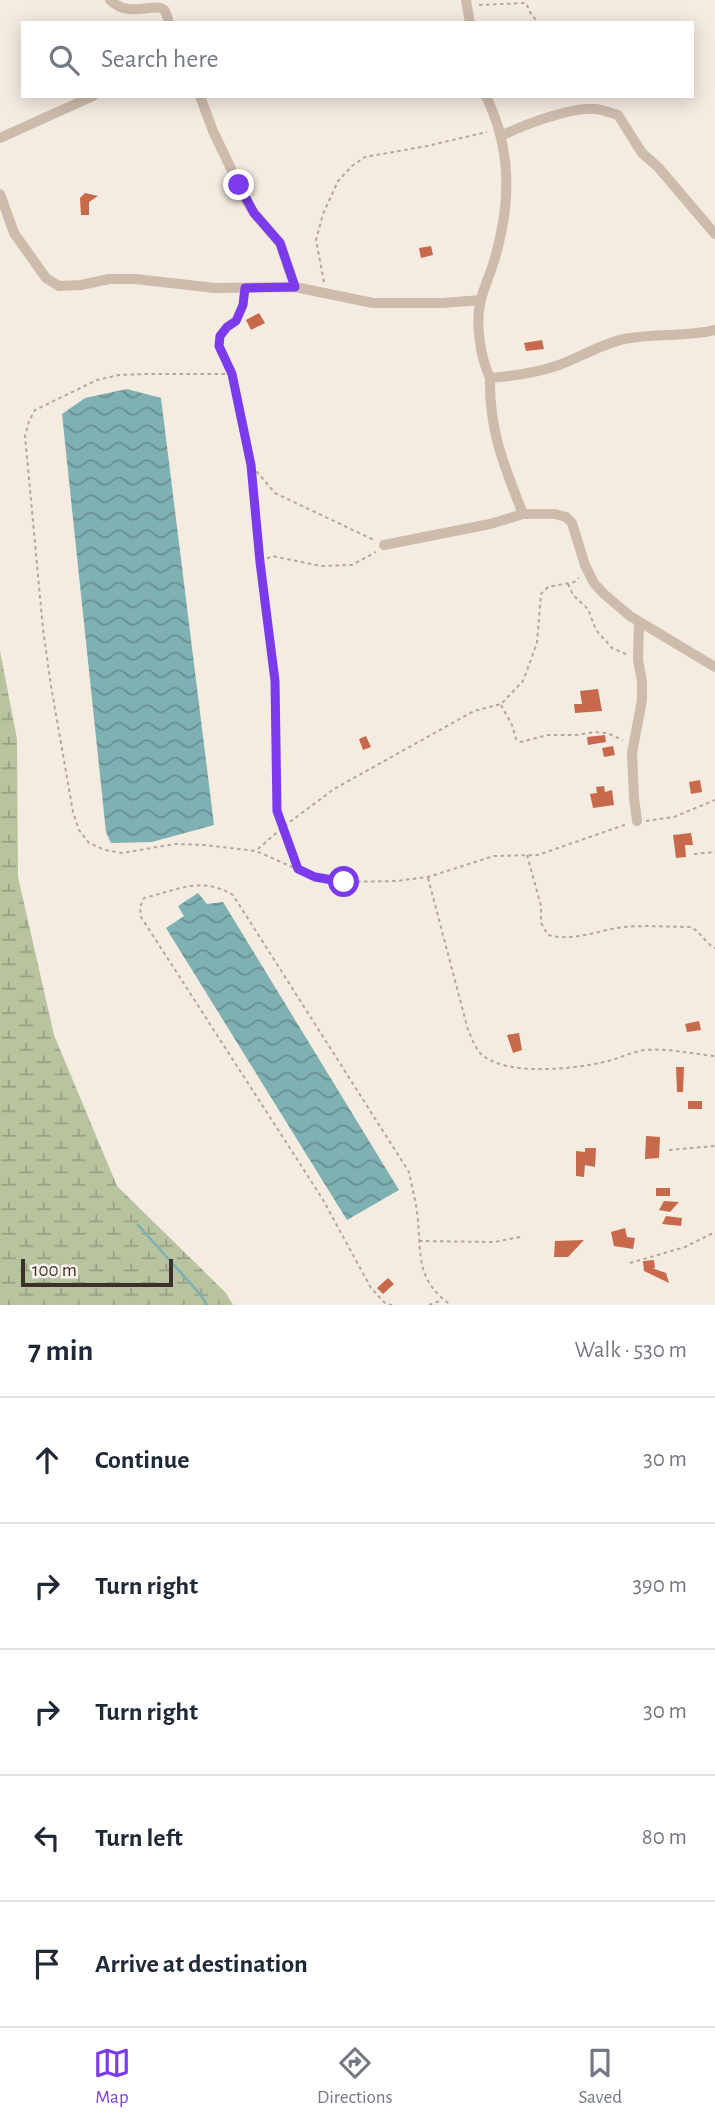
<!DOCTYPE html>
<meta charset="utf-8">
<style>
:root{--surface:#fff;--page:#f2f2f3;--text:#1f2937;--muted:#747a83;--line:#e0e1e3;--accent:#7c3aed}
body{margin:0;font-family:"Alegreya Sans",sans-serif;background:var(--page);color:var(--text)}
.scale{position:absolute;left:21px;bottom:18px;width:152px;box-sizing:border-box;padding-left:7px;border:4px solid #3b302b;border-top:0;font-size:19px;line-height:24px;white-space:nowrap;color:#3b302b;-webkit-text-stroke:5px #fbf5ee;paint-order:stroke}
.stop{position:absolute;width:21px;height:21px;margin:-16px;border:5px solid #7c3aed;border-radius:50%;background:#fff}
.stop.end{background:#7c3aed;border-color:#fff;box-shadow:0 2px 7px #0008}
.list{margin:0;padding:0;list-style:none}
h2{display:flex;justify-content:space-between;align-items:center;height:91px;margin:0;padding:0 28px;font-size:30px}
h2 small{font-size:23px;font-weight:400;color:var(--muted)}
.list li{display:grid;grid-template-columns:46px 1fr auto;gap:21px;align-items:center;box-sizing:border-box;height:126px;padding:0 28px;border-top:2px solid var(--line)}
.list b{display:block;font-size:26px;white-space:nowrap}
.list em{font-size:23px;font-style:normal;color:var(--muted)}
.icon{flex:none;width:38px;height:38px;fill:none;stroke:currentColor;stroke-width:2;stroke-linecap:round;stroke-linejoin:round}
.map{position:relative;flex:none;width:715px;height:1305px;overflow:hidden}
.search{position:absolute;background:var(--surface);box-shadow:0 4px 18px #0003;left:21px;right:21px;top:21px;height:77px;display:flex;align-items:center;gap:18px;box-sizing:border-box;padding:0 24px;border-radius:0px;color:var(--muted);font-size:26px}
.sheet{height:721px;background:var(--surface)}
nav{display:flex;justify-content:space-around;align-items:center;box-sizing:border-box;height:98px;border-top:2px solid var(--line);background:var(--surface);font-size:19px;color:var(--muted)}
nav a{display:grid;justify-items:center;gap:4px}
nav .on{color:var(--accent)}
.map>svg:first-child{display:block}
.wetland{fill:url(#wetland-marsh)}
.water{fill:url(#water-waves)}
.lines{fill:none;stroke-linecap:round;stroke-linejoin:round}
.stream{stroke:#7fb0b2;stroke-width:2.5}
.building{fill:#c8694b}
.path{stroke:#b9a596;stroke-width:2;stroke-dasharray:3.5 3.5;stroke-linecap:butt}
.minor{stroke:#cdbbac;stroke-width:10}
.route{stroke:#7c3aed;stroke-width:9}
</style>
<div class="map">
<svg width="715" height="1305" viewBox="0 0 715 1305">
<defs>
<pattern id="wetland-marsh" width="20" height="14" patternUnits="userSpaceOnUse" patternTransform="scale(1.75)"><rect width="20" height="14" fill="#b8c4a0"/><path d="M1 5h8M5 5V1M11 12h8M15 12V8" fill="none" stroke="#97a083"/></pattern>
<pattern id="water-waves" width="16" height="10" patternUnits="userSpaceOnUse" patternTransform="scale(1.75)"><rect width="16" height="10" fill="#7fb0b2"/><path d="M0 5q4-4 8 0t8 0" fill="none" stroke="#699091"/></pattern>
</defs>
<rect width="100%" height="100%" fill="#f4ebe1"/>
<polygon class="wetland" points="0,651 17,739 18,877 54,1035 117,1186 226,1293 233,1305 0,1305"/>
<g class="water">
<polygon points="127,389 161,398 214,825 152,842 111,843 106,832 62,414 85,398"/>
<polygon points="198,893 207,904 223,902 399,1190 347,1220 166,928 184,916 178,906"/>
</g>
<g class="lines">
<polyline class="stream" points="138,1225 200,1294 207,1305"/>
</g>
<g class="building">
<polygon points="85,193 98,196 89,202 89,215 81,215 80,198"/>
<polygon points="431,246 433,255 421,258 419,248"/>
<polygon points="259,313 265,323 251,330 246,320"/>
<polygon points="542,340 544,349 526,351 524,343"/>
<polygon points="598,689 602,711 575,713 574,704 582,704 580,691"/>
<polygon points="605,735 606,742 588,745 587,737"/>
<polygon points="366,736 371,747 363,750 359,739"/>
<polygon points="613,746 615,755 604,757 602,748"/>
<polygon points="700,780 702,792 691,794 689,782"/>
<polygon points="604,786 605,792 612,790 614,805 593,808 590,794 597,793 596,787"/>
<polygon points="691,833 693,845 685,845 686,857 676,858 673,835"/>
<polygon points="699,1021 701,1030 687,1032 685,1024"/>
<polygon points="519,1033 522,1050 513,1053 507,1035"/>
<polygon points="676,1067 684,1067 683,1092 677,1092"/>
<rect x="688" y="1101" width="14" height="8"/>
<polygon points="646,1136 660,1137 659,1158 645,1159"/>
<polygon points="585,1148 596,1148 595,1167 585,1165 584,1177 576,1176 576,1151 585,1152"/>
<rect x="656" y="1188" width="14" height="8"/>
<polygon points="664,1201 679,1202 670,1212 659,1210"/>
<polygon points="666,1216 682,1218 681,1226 662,1224"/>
<polygon points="625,1228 627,1237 635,1238 633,1249 614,1246 611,1232"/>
<polygon points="584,1240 568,1257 554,1257 555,1241"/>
<polygon points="654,1260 655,1268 652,1268 666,1273 669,1283 644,1271 643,1261"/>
<polygon points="388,1278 394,1284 383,1294 377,1288"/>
</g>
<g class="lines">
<g class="path">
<polyline points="479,5 526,3 530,12 538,23"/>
<polyline points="324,282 316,240 323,214 338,181 352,166 365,157 427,146 487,132"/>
<polyline points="244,300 236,321 227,327 220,336 219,346 232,374 251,465 260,562 275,681 277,812 297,867"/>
<polyline points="232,374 146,374 119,375 97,380 35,410 29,421 25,436 43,629 51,686 73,812 79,830 89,843 105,850 122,853 175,844 204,845 256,851 315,877 344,882 396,881 428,877 494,856 538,855 627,824"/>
<polyline points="252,466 275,493 374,540"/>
<polyline points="261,562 272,556 321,566 352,565 376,552"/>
<polyline points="568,584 573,595 588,609 596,630 612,648 628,655"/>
<polyline points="501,705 512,725 516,739 521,742 547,735 577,735 594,732 607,733 623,740"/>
<polyline points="646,821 674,817 715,800"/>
<polyline points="258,849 283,827 334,789 474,711 501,704 523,681 537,643 541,594 548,587 574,582 579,578"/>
<polyline points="694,854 715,852"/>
<path d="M527,855L541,906V923L548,935C574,942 598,930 624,927C646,925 669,927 691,927C701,932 705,943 715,948"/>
<path d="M428,878L468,1030C472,1038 475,1048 481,1054C506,1077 577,1069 608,1061C620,1058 632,1052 645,1050C669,1048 691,1054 715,1056"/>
<polyline points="669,1150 715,1146"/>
<polyline points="419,1241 494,1242 520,1237"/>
<polyline points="630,1263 685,1247 715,1232"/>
<path d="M392,1305L386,1304L371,1288L322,1198L141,917L140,907L144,898C177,890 202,876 233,895L409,1172C412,1188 417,1205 418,1221C421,1258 417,1281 451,1305"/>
<polyline points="429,1305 442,1300"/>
</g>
<g class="minor">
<path d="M110,0C130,20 157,0 165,11C167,15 168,19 169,23"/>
<polyline points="466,0 470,23"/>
<polyline points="200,96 213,131 246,200 254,213 280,243 295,287"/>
<path d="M486,96C512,150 511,202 495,258C491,272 485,285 481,299C475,323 480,356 490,378C513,376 537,373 559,365C580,357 602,344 624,339C654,333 685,337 715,330"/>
<path d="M501,136C523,125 573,106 596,109C603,110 611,113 618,115L642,153L658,167L715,234"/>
<polyline points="0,138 93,96"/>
<polyline points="0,194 14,233 46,278 59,286 81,285 109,279 135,279 215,288 295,287 373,303 443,303 481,300"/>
<path d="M490,378C489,430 504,466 523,514"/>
<polyline points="384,545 490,524 523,514 555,514 566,517 572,523 585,565 594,583 604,594 630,616 715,667"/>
<polyline points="637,821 634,798 632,753 642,700 642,681 638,660 639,622"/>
</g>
</g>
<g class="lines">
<polyline class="route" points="239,185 254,213 280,243 295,287 245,288 243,305 236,321 227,327 220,336 219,346 232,374 251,465 260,562 275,681 277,811 298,869 315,877 344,882"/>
</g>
</svg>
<div class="scale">100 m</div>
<div class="stop" style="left:344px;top:882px"></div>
<div class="stop end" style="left:239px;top:185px"></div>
<div class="search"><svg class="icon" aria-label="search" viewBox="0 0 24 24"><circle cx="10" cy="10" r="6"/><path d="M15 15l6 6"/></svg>Search here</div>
</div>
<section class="sheet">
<h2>7 min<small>Walk · 530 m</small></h2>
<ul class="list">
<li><svg class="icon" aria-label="ahead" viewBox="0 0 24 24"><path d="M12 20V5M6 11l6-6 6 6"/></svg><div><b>Continue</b></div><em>30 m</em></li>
<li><svg class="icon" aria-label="right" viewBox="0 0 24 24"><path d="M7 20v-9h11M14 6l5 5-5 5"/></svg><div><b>Turn right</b></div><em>390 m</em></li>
<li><svg class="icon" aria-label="right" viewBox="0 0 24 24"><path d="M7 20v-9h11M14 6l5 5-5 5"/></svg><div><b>Turn right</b></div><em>30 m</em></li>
<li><svg class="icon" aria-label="left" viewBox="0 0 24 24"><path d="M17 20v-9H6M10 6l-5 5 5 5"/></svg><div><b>Turn left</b></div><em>80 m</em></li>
<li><svg class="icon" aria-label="arrive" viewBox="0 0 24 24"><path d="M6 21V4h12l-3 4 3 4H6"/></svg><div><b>Arrive at destination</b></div></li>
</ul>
</section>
<nav>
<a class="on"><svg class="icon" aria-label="map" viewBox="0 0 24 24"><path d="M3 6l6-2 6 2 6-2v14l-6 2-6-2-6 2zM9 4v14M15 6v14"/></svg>Map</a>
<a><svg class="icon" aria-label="directions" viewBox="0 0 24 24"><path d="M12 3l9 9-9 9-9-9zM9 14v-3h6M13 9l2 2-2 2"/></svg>Directions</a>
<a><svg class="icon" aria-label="saved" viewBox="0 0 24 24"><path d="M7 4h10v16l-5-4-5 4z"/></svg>Saved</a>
</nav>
